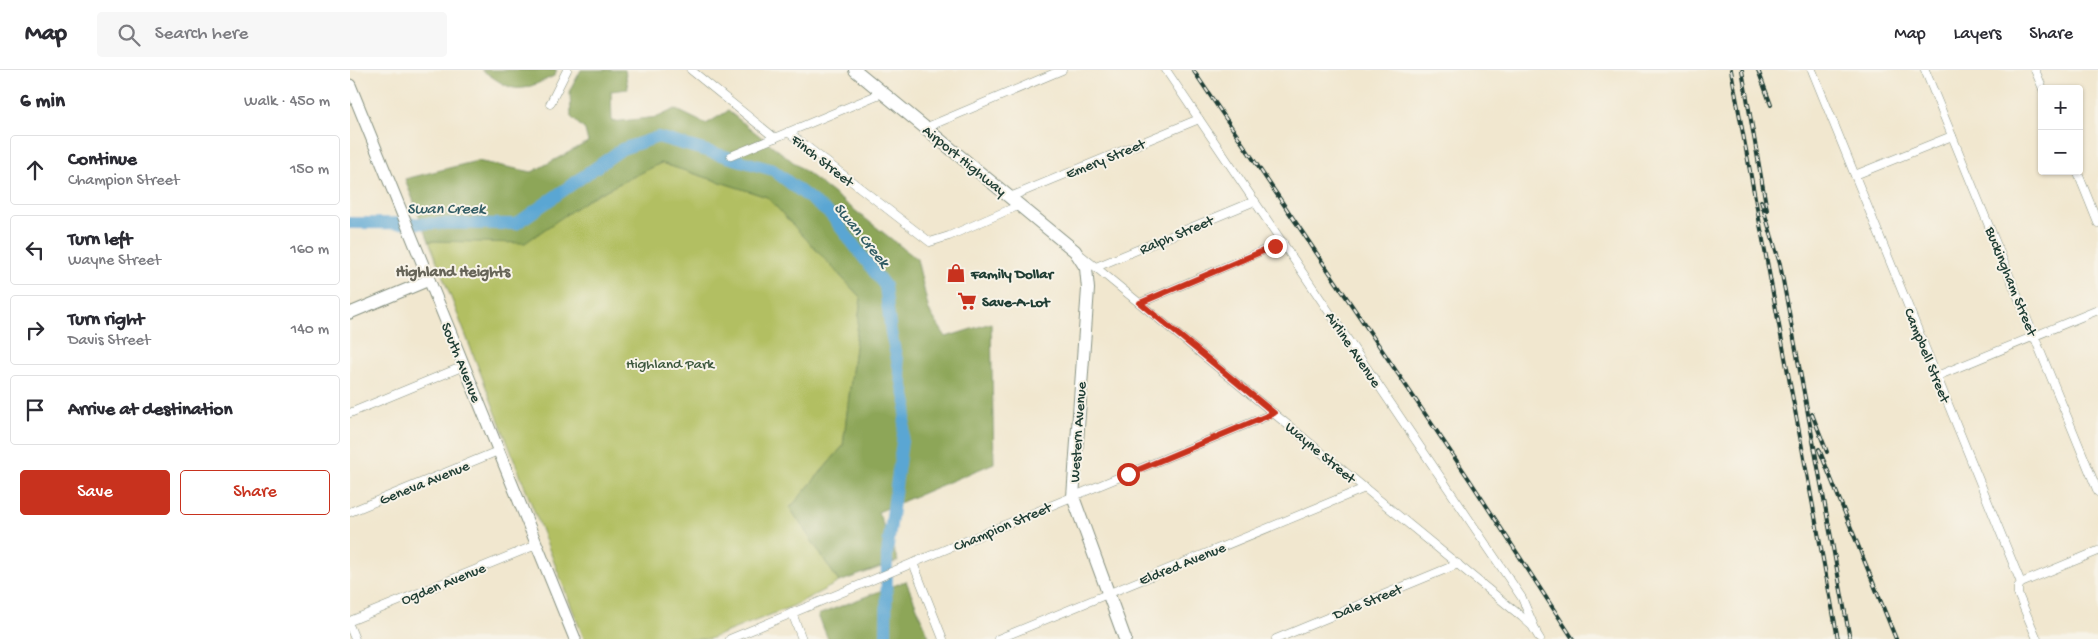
<!DOCTYPE html>
<meta charset="utf-8">
<style>
:root{--surface:#fff;--page:#f7f7f7;--text:#2b2b33;--muted:#7c7c81;--line:#e1e1e2;--accent:#c8321e}
body{margin:0;font-family:"Gochi Hand",sans-serif;background:var(--page);color:var(--text)}
.controls{position:absolute;right:15px;top:15px;display:grid;overflow:hidden;border-radius:5px;box-shadow:0 1px 4px #0004}
.controls button{width:45px;height:45px;display:grid;place-items:center;padding:0;border:0;border-bottom:1px solid var(--line);background:var(--surface);color:var(--text);font:25px sans-serif}
.stop{position:absolute;width:15px;height:15px;margin:-11px;border:4px solid #c8321e;border-radius:50%;background:#fff}
.stop.end{background:#c8321e;border-color:#fff;box-shadow:0 1px 5px #0008}
.list{margin:0;padding:0;list-style:none}
h2{display:flex;justify-content:space-between;align-items:center;height:65px;margin:0;padding:0 20px;font-size:21px}
h2 small{font-size:16px;font-weight:400;color:var(--muted)}
.list li{display:grid;grid-template-columns:32px 1fr auto;gap:15px;align-items:center;box-sizing:border-box;height:70px;margin:0 10px 10px;padding:0 10px;border:1px solid var(--line);border-radius:5px}
.list b{display:block;font-size:19px;white-space:nowrap}
.list p{margin:0;font-size:16px;white-space:nowrap;color:var(--muted)}
.list em{font-size:16px;font-style:normal;color:var(--muted)}
.actions{display:flex;gap:10px;padding:15px 20px}
.actions a{flex:1;padding:11px 0;border:1px solid var(--accent);border-radius:5px;text-align:center;font-size:18px;color:var(--accent)}
.actions .main{background:var(--accent);color:#fff}
.icon{flex:none;width:28px;height:28px;fill:none;stroke:currentColor;stroke-width:2;stroke-linecap:round;stroke-linejoin:round}
.map{position:relative;flex:none;width:1748px;height:569px;overflow:hidden}
header{display:flex;align-items:center;gap:30px;box-sizing:border-box;height:70px;padding:0 25px;background:var(--surface);border-bottom:1px solid var(--line)}
header strong{font-size:24px}
nav{display:flex;gap:28px;margin-inline-start:auto;font-size:18px}
.search{width:350px;height:45px;background:var(--page);display:flex;align-items:center;gap:12px;box-sizing:border-box;padding:0 18px;border-radius:5px;color:var(--muted);font-size:19px}
main{display:flex}
aside{flex:1;background:var(--surface)}
.map>svg:first-child{display:block}
.green{fill:#b2bf62;stroke:#687e4b}
.forest{fill:#8da658;stroke:#567246}
.lines{fill:none;stroke-linecap:round;stroke-linejoin:round}
.river{stroke:#5aa6d3;stroke-width:12}
.street-casing{stroke:#889282;stroke-width:9}
.secondary-casing{stroke:#889282;stroke-width:13}
.primary-casing{stroke:#889282;stroke-width:14}
.street{stroke:#fff;stroke-width:8}
.secondary{stroke:#fff;stroke-width:11}
.primary{stroke:#fff;stroke-width:12}
.rail-casing{stroke:#1f3d34;stroke-width:4}
.rail{stroke:#f7f3e8;stroke-width:2;stroke-dasharray:5.5;stroke-linecap:butt}
.route{stroke:#c8321e;stroke-width:6}
.labels{text-anchor:middle;stroke-width:4;stroke-linejoin:round;paint-order:stroke}
.street-label{font-size:15px;fill:#1f3d34;stroke:#f7f3e8}
.poi-label{font-size:15px;font-weight:bold;fill:#1f3d34;stroke:#f7f3e8;text-anchor:start}
.park-label{font-size:15px;fill:#3c573d;stroke:#f7f3e8}
.water-label{font-size:16px;font-style:italic;fill:#315c64;stroke:#f7f3e8}
.neighbourhood-label{font-size:16px;font-weight:bold;fill:#666458;stroke:#f7f3e8}
</style>
<header>
<strong>Map</strong>
<div class="search"><svg class="icon" aria-label="search" viewBox="0 0 24 24"><circle cx="10" cy="10" r="6"/><path d="M15 15l6 6"/></svg>Search here</div>
<nav><a>Map</a><a>Layers</a><a>Share</a></nav>
</header>
<main>
<aside>
<h2>6 min<small>Walk · 450 m</small></h2>
<ul class="list">
<li><svg class="icon" aria-label="ahead" viewBox="0 0 24 24"><path d="M12 20V5M6 11l6-6 6 6"/></svg><div><b>Continue</b><p>Champion Street</p></div><em>150 m</em></li>
<li><svg class="icon" aria-label="left" viewBox="0 0 24 24"><path d="M17 20v-9H6M10 6l-5 5 5 5"/></svg><div><b>Turn left</b><p>Wayne Street</p></div><em>160 m</em></li>
<li><svg class="icon" aria-label="right" viewBox="0 0 24 24"><path d="M7 20v-9h11M14 6l5 5-5 5"/></svg><div><b>Turn right</b><p>Davis Street</p></div><em>140 m</em></li>
<li><svg class="icon" aria-label="arrive" viewBox="0 0 24 24"><path d="M6 21V4h12l-3 4 3 4H6"/></svg><div><b>Arrive at destination</b></div></li>
</ul>
<div class="actions"><a class="main">Save</a><a>Share</a></div>
</aside>
<div class="map">
<svg width="1748" height="569" viewBox="0 0 1748 569">
<rect width="100%" height="100%" fill="#f7f3e8"/>
<filter id="ink" filterUnits="userSpaceOnUse"><feTurbulence type="fractalNoise" baseFrequency=".02" numOctaves="2"/><feDisplacementMap in="SourceGraphic" scale="10" xChannelSelector="R" yChannelSelector="G"/><feConvolveMatrix kernelMatrix="1 2 1 2 8 2 1 2 1" color-interpolation-filters="sRGB"/></filter>
<filter id="wash" filterUnits="userSpaceOnUse"><feTurbulence type="fractalNoise" baseFrequency=".0096" numOctaves="4" result="noise"/><feDisplacementMap in="SourceGraphic" scale="20" xChannelSelector="R" yChannelSelector="G"/><feGaussianBlur stdDeviation="1.12" result="paint"/><feColorMatrix in="noise" values="0 0 0 0 0 0 0 0 0 0 0 0 0 0 0 0 0 1.4 0 .05"/><feComposite in="paint" operator="in"/></filter>
<g filter="url(#wash)">
<rect width="100%" height="100%" fill="#f1e7cf"/>
<polygon class="green" points="311,93 417,127 511,228 493,376 440,438 489,512 443,536 359,569 234,569 79,171 175,172 240,128"/>
<g class="forest">
<path d="M132,0H207L204,6C167,23 166,24 132,0Z"/>
<polygon points="231,0 275,0 278,19 261,21 262,52 308,47 325,39 356,54 378,41 567,189 579,241 596,267 641,253 644,393 528,442 548,491 489,512 440,438 493,376 511,228 417,127 311,93 240,128 175,173 79,171 55,109 127,91 182,102 238,72 235,60 221,47 220,20"/>
<polygon points="556,511 580,569 478,569 468,545"/>
</g>
<g class="lines">
<polyline class="river" points="0,153 166,154 272,79 308,67 423,100 481,145 535,216 541,263 557,334 537,484 536,569"/>
</g>
</g>
<g filter="url(#ink)">
<g class="lines">
<g class="street-casing">
<g id="street">
<polyline points="341,0 425,68"/>
<polyline points="816,0 1172,528 1186,561"/>
<polyline points="1462,0 1671,513 1668,517 1668,524 1687,569"/>
<polyline points="1575,0 1748,422"/>
<polyline points="1685,0 1693,19"/>
<polyline points="200,34 217,0"/>
<polyline points="575,58 712,0"/>
<polyline points="438,62 580,172 599,166 670,135"/>
<polyline points="381,86 532,23"/>
<polyline points="1727,101 1748,153"/>
<polyline points="1505,105 1602,66"/>
<polyline points="660,127 849,49"/>
<polyline points="732,186 1172,547 1182,556 1190,569"/>
<polyline points="746,197 905,131"/>
<polyline points="790,233 933,172"/>
<polyline points="1587,306 1748,240"/>
<polyline points="0,343 114,296"/>
<polyline points="0,442 148,381"/>
<polyline points="563,493 593,569"/>
<polyline points="1671,513 1748,481"/>
<polyline points="442,543 452,569"/>
<polyline points="0,551 186,475"/>
<polyline points="0,557 5,569"/>
<polyline points="380,569 924,343"/>
<polyline points="648,569 1015,418"/>
<polyline points="926,569 1108,494"/>
</g>
</g>
<g class="secondary-casing">
<g id="secondary">
<polyline points="0,15 225,569"/>
<polyline points="0,243 79,210"/>
</g>
</g>
<g class="primary-casing">
<polyline id="primary" points="505,0 725,181 736,198 738,219 723,427 775,569"/>
</g>
<use href="#street" class="street"/>
<use href="#secondary" class="secondary"/>
<use href="#primary" class="primary"/>
<g class="rail-casing">
<g id="rail">
<polyline points="843,0 1121,412 1223,569"/>
<polyline points="1381,0 1488,569"/>
<polyline points="1392,0 1417,140"/>
<polyline points="1408,0 1421,35"/>
<polyline points="1411,131 1430,194 1500,569"/>
<polyline points="1462,344 1477,382"/>
<polyline points="1469,379 1546,569"/>
</g>
</g>
<use href="#rail" class="rail"/>
</g>
</g>
<g class="lines" filter="url(#ink)">
<polyline class="route" points="778,404 924,343 790,233 925,176"/>
</g>
<defs>
<g id="shop-bare" transform="scale(1.5)"><path d="M-5-2.5h2.3a2.7 3.5 0 0 1 5.4 0H5L5.5 6h-11ZM-1.5-2.5h3a1.5 2.3 0 0 0-3 0Z" fill="#c8321e" stroke="#f7f3e8" stroke-width="2.5" paint-order="stroke"/></g>
<g id="supermarket-bare" transform="scale(1.5)"><path d="M-6-5.5h2.5l.6 2H6L4.5 2H-2.5L-4.4-4H-6ZM-1.5 3.2a1.3 1.3 0 1 0 .1 0ZM3 3.2a1.3 1.3 0 1 0 .1 0Z" fill="#c8321e" stroke="#f7f3e8" stroke-width="2.5" paint-order="stroke"/></g>
</defs>
<g fill-rule="evenodd">
<use href="#shop-bare" x="606" y="203"/>
<use href="#supermarket-bare" x="617" y="231"/>
</g>
<g class="labels">
<g class="street-label">
<text transform="translate(755 88) rotate(-22)" y="5">Emery Street</text>
<text transform="translate(473 90) rotate(38)" y="5">Finch Street</text>
<text transform="translate(615 90) rotate(39)" y="5">Airport Highway</text>
<text transform="translate(826 164) rotate(-23)" y="5">Ralph Street</text>
<text transform="translate(1662 211) rotate(68)" y="5">Buckingham Street</text>
<text transform="translate(1004 279) rotate(56)" y="5">Airline Avenue</text>
<text transform="translate(1578 285) rotate(68)" y="5">Campbell Street</text>
<text transform="translate(112 292) rotate(68)" y="5">South Avenue</text>
<text transform="translate(727 362) rotate(-86)" y="5">Western Avenue</text>
<text transform="translate(971 382) rotate(40)" y="5">Wayne Street</text>
<text transform="translate(74 412) rotate(-22)" y="5">Geneva Avenue</text>
<text transform="translate(652 456) rotate(-23)" y="5">Champion Street</text>
<text transform="translate(832 493) rotate(-22)" y="5">Eldred Avenue</text>
<text transform="translate(93 513) rotate(-22)" y="5">Ogden Avenue</text>
<text transform="translate(1017 531) rotate(-22)" y="5">Dale Street</text>
</g>
<g class="poi-label">
<text x="621" y="208">Family Dollar</text>
<text x="632" y="236">Save-A-Lot</text>
</g>
<g class="park-label">
<text x="320" y="298">Highland Park</text>
</g>
<g class="water-label">
<text x="96" y="143">Swan Creek</text>
<text transform="translate(513 164) rotate(51)" y="6">Swan Creek</text>
</g>
<g class="neighbourhood-label">
<text x="103" y="206">Highland Heights</text>
</g>
</g>
</svg>
<div class="controls">
<button>+</button>
<button>−</button>
</div>
<div class="stop" style="left:778px;top:404px"></div>
<div class="stop end" style="left:925px;top:176px"></div>
</div>
</main>
